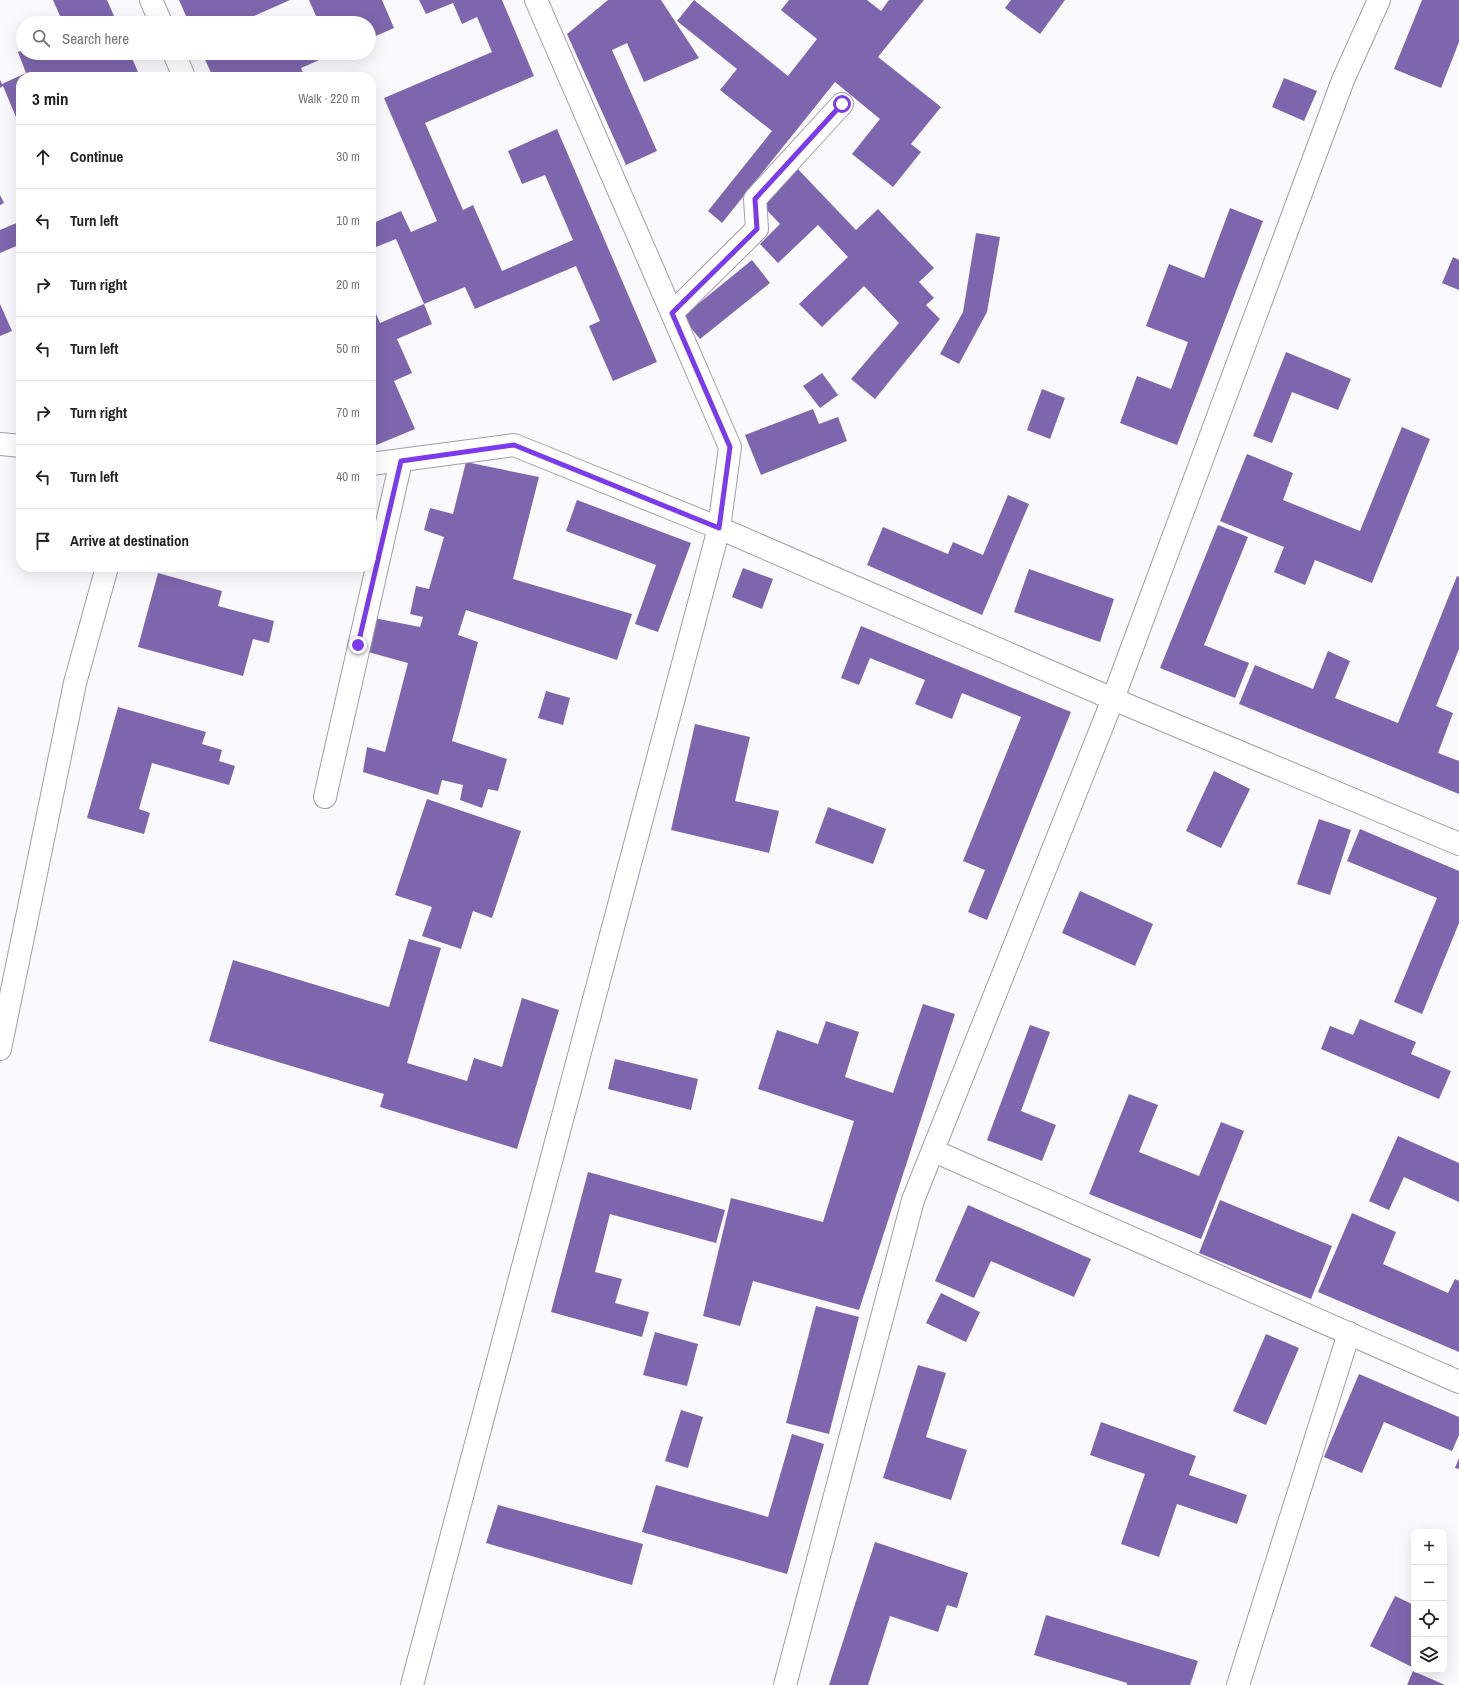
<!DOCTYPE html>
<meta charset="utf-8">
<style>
:root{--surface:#fff;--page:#f2f2f2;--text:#222;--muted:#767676;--line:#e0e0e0}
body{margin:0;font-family:"Archivo Narrow",sans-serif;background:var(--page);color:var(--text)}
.controls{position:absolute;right:12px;bottom:12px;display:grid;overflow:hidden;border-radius:8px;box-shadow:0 4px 16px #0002}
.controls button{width:36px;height:36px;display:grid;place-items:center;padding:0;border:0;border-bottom:1px solid var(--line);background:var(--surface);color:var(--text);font:20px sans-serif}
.stop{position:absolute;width:12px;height:12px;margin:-9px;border:3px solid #7c3aed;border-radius:50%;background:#fff}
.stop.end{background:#7c3aed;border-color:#fff;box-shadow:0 1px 4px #0008}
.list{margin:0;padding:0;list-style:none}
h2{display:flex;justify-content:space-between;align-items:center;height:52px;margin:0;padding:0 16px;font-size:17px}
h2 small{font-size:13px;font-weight:400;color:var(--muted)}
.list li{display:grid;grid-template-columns:26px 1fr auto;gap:12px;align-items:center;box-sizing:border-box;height:64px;padding:0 16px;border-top:1px solid var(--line)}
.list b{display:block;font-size:15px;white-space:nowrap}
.list em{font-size:13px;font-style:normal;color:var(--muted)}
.icon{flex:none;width:22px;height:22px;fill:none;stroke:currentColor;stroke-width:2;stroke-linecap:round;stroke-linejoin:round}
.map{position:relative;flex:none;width:1459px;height:1685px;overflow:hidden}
.search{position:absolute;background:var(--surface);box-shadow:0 4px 16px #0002;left:16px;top:16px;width:360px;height:44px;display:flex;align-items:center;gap:10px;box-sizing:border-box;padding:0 14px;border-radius:22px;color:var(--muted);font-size:15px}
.panel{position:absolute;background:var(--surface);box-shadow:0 4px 16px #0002;left:16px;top:72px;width:360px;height:500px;border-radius:16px}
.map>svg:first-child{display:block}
.building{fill:#7e66ae}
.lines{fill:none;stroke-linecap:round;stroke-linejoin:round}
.minor-casing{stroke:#a29dae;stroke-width:24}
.minor{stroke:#fff;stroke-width:22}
.route{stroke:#7c3aed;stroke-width:5}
</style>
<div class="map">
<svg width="1459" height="1685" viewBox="0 0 1459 1685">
<rect width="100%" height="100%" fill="#faf9fd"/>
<g class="building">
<polygon points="53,0 107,0 117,23 63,23"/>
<polygon points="179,0 290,0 247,19 249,23 189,23"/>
<polygon points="309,0 382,0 394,28 369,39 369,23 319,23"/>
<polygon points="419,0 502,0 534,76 425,123 463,210 473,205 502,271 573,240 545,175 522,184 508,151 557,129 657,362 613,381 589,326 600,321 576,266 475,309 465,287 424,304 396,239 371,249 371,224 401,211 411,232 437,221 384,98 492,52 477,17 462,24 453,3 426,14"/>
<polygon points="608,0 661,0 699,58 644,82 627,43 612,50 657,151 626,165 567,34"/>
<polygon points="694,0 788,76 817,39 781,10 789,0 867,0 881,11 889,0 924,0 878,57 941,107 911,144 921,152 893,187 852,154 880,119 835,82 722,223 708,211 772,131 720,90 737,69 677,21"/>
<polygon points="1011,0 1065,0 1040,34 1005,8"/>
<polygon points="1422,0 1459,0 1459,42 1441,88 1394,69"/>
<polygon points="23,50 23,53 130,53 140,77 21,77 21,129 3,86 0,88 0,80 2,84 26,73 18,52"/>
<polygon points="202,53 262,53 263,54 266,53 335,53 301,68 305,77 213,77"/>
<polygon points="1284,78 1317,91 1304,121 1272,107"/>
<polygon points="795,166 856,230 878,209 934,268 919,282 934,298 926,305 940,319 875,399 851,379 899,323 864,286 822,327 799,304 848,257 818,225 778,263 760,244 780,224 758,201"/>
<polygon points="0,195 4,203 0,205"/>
<polygon points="1230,208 1263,221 1177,445 1120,423 1137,376 1171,389 1188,342 1146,326 1169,264 1204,278"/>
<polygon points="21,221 21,244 0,253 0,230"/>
<polygon points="976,233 1000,237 987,312 959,364 940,354 963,312"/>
<polygon points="1453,257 1459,260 1459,290 1442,283"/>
<polygon points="752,260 770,283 700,339 682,317"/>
<polygon points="371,302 380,323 424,304 432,324 397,339 412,373 394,381 415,429 374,446 371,440"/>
<polygon points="0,304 12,331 0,336"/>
<polygon points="1286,352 1351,379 1338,410 1292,392 1272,443 1253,436"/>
<polygon points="822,373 838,395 820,408 803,386"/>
<polygon points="1042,389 1065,398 1050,439 1027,430"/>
<polygon points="813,409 819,424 838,417 847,441 761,475 745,435"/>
<polygon points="1402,427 1430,439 1372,583 1315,560 1305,585 1274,572 1284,547 1220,521 1247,454 1293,473 1283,500 1360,531"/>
<polygon points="466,462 539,477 513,579 632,614 617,660 466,610 458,635 478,642 452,741 507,759 498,791 488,789 482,808 460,800 463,785 442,780 438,795 363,772 367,747 385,752 408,663 368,652 374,618 420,627 423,617 410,614 416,586 429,589 444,537 424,530 430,508 453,514"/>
<polygon points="1008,495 1029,504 982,615 867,565 883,527 948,554 953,542 983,555"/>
<polygon points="577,500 691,543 658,632 635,624 656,565 566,531"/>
<polygon points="1218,525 1248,537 1204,645 1249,663 1235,698 1160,668"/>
<polygon points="743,568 773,579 762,609 732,597"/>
<polygon points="1029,569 1114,599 1100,642 1014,612"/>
<polygon points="158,573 222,591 218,606 274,621 269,643 253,639 243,676 138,647"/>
<polygon points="1457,576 1459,577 1459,649 1436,706 1453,713 1438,753 1459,761 1459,794 1239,704 1255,665 1313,689 1328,651 1350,661 1335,698 1398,723"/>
<polygon points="861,626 1071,712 987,920 968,912 985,870 963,861 1021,717 962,693 952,719 915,704 925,680 870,658 859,685 841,678"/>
<polygon points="546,691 570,698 563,725 538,718"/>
<polygon points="118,707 206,732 202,744 222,750 219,761 235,766 229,785 152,763 139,809 150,813 144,834 87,818"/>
<polygon points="695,724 750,737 735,801 779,811 769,853 671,830"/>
<polygon points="1214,771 1250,789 1221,848 1186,831"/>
<polygon points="427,799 521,831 492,918 473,911 461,949 422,936 432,907 395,895"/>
<polygon points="828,807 886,829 873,864 815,843"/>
<polygon points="1319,819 1351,830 1330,895 1297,884"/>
<polygon points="1360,829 1459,871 1459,923 1422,1014 1394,1002 1437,898 1347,861"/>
<polygon points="1080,891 1153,924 1135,966 1062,933"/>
<polygon points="409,939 441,948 407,1063 467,1081 474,1058 502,1067 522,998 559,1010 517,1149 380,1107 384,1094 209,1041 233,960 389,1007"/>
<polygon points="923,1004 955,1014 859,1310 753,1281 740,1326 703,1316 731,1198 823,1222 854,1121 758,1089 777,1030 818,1044 826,1021 859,1032 845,1077 893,1093"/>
<polygon points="1360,1019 1416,1042 1411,1054 1451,1071 1439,1099 1321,1049 1330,1026 1353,1035"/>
<polygon points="1030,1025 1050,1032 1021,1111 1056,1125 1042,1161 987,1140"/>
<polygon points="615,1059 698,1079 691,1110 608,1089"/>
<polygon points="1129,1094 1158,1105 1139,1152 1199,1176 1221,1122 1244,1131 1201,1239 1089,1194"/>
<polygon points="1398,1136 1459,1163 1459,1202 1404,1177 1389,1210 1369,1201"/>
<polygon points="588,1172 725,1210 716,1243 610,1214 595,1272 622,1279 615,1303 649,1312 642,1337 551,1312"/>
<polygon points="1220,1200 1332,1246 1311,1299 1199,1253"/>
<polygon points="968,1205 1091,1259 1074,1297 991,1261 974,1298 935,1281"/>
<polygon points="1352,1213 1396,1232 1383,1264 1448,1293 1455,1279 1459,1281 1459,1352 1318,1292"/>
<polygon points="941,1293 980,1312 966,1342 926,1323"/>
<polygon points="816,1306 859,1317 829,1434 786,1423"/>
<polygon points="655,1332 698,1344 687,1386 643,1375"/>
<polygon points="1266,1334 1299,1348 1266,1425 1233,1411"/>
<polygon points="918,1365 946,1373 926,1437 967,1450 951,1500 883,1478"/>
<polygon points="1359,1374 1459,1417 1459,1435 1452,1451 1384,1422 1362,1473 1324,1457"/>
<polygon points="681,1410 703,1417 688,1468 665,1461"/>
<polygon points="1101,1422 1196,1456 1189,1475 1247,1495 1237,1524 1177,1504 1159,1557 1121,1544 1145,1474 1090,1455"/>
<polygon points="792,1434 824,1444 787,1574 642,1532 656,1485 768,1517"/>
<polygon points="1459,1458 1459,1469 1455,1468"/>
<polygon points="498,1505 643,1544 632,1585 486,1543"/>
<polygon points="875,1542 968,1573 957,1608 947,1605 938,1632 890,1616 868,1685 829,1685"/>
<polygon points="1395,1596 1414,1605 1414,1668 1370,1646"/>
<polygon points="1046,1615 1198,1661 1190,1685 1127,1685 1127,1683 1034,1655"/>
<polygon points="1413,1671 1445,1685 1407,1685"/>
</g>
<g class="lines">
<g class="minor-casing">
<g id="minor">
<polyline points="151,0 161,23"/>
<polyline points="174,53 184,77"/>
<polyline points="672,313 757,229 755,199 842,104"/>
<polyline points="0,444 21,446"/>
<polyline points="371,464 514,445 719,528 1113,699 1459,844"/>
<polyline points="325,797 401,461"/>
<polyline points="0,1049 75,683 107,567"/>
<polyline points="934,1151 1459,1382"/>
<polyline points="412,1685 719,528 730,447 536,0"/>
<polyline points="785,1685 913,1200 1113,699 1343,80 1379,0"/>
<polyline points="1238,1685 1349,1333"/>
</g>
</g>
<use href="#minor" class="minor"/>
</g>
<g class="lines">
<polyline class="route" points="358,645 401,461 514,445 719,528 730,447 672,313 757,229 755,199 842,104"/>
</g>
</svg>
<div class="controls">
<button>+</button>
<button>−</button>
<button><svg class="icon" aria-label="locate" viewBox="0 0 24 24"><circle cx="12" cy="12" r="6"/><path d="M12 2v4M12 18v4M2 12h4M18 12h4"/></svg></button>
<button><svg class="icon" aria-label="layers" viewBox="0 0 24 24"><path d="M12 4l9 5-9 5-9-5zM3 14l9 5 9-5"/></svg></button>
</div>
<div class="stop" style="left:842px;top:104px"></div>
<div class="stop end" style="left:358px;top:645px"></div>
<div class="search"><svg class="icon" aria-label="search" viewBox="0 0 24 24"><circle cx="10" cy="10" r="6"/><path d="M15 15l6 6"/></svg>Search here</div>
<section class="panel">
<h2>3 min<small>Walk · 220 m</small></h2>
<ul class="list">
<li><svg class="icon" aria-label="ahead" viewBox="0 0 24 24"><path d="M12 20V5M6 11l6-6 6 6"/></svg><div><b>Continue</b></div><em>30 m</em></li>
<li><svg class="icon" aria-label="left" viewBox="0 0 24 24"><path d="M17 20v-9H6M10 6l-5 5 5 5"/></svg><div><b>Turn left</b></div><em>10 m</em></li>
<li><svg class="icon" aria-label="right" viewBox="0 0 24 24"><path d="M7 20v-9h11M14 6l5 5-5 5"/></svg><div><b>Turn right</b></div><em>20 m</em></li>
<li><svg class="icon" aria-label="left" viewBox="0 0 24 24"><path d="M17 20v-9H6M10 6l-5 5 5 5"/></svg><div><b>Turn left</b></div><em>50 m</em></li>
<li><svg class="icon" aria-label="right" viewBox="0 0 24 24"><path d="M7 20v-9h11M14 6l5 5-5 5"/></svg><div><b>Turn right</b></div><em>70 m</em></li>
<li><svg class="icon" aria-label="left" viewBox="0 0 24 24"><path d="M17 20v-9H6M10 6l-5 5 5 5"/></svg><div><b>Turn left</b></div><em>40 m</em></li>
<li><svg class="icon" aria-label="arrive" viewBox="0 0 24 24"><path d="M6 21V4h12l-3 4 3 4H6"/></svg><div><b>Arrive at destination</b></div></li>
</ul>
</section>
</div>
